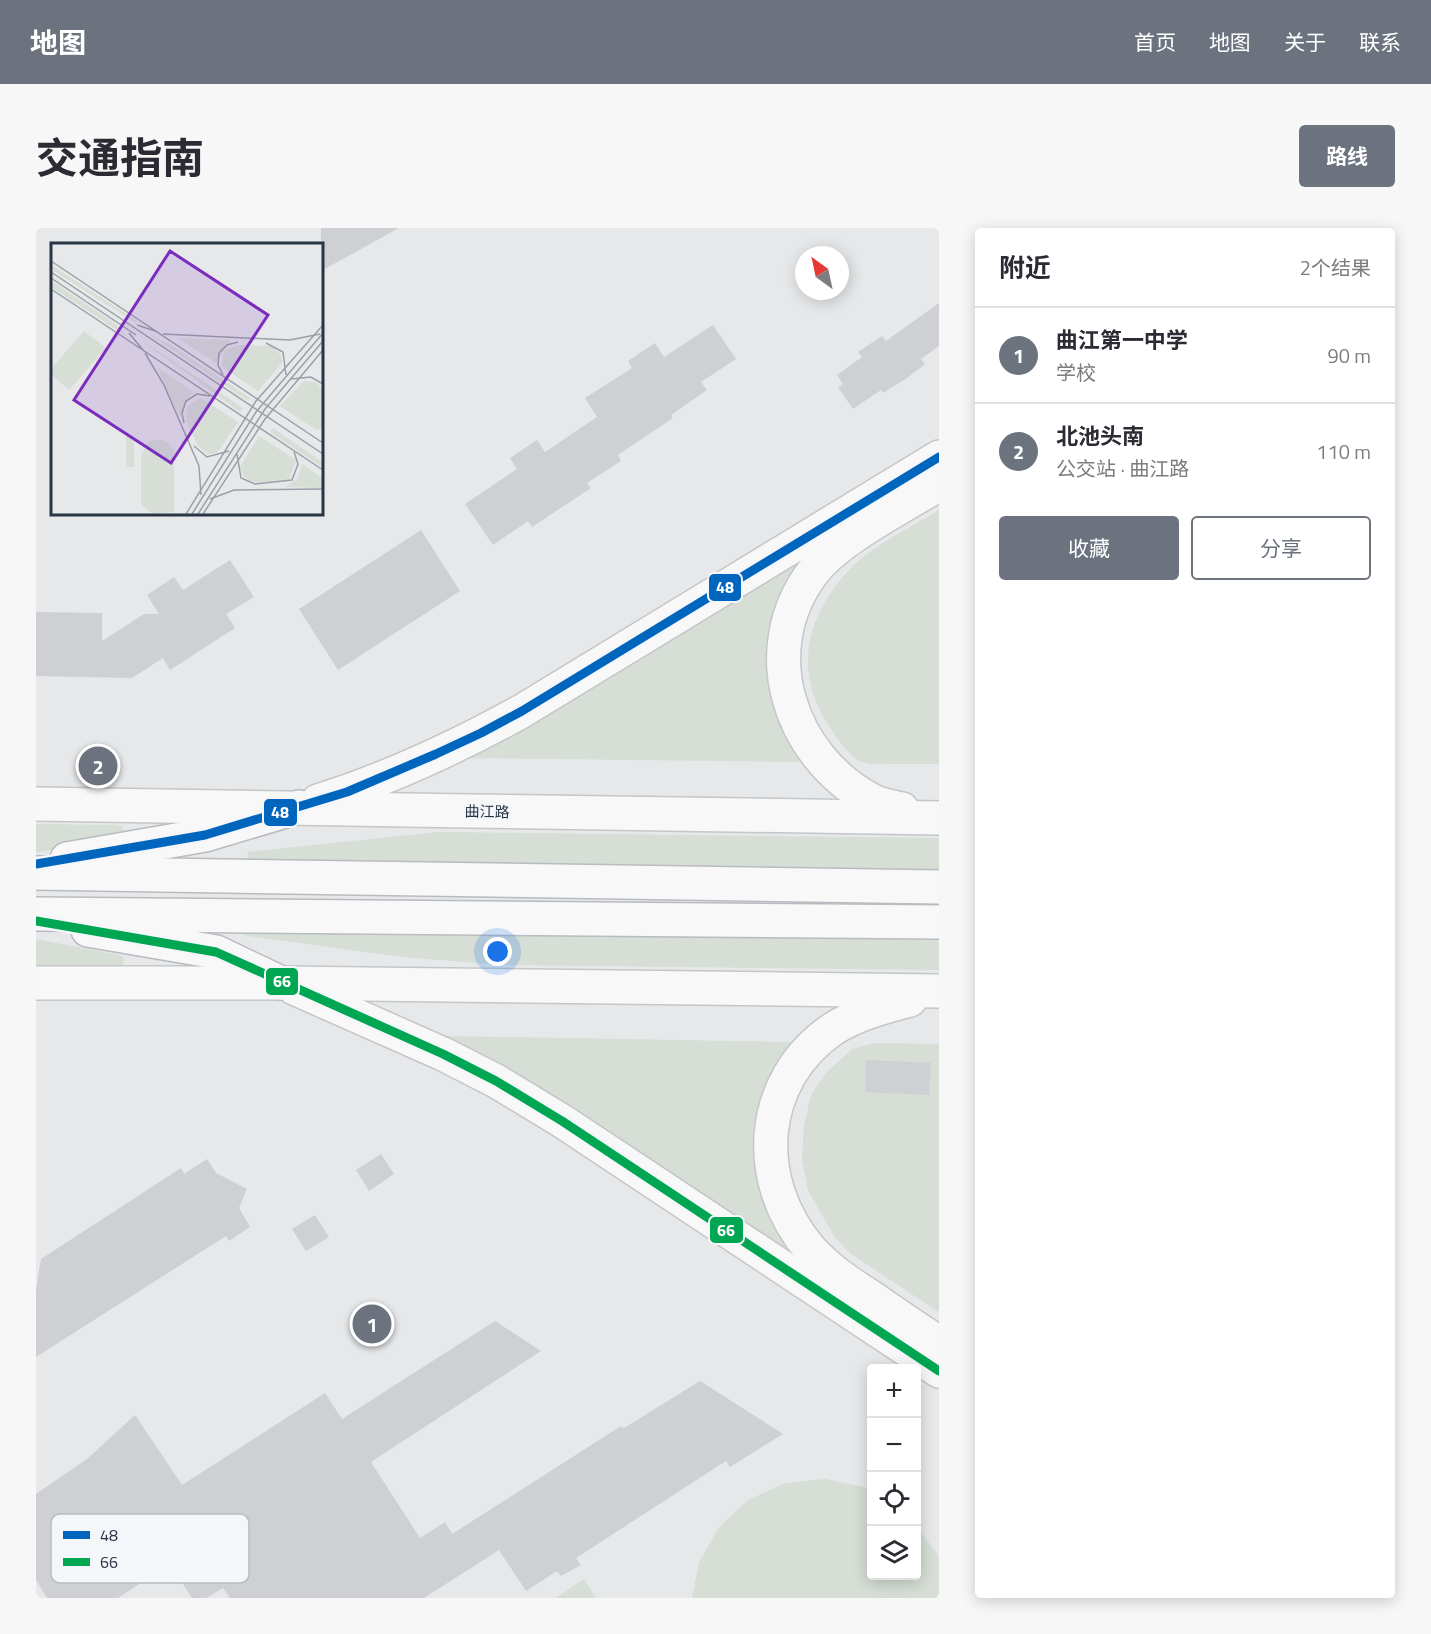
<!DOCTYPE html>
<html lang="zh">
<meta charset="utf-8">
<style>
:root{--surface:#fff;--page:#f7f7f7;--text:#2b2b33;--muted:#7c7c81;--line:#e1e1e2;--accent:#6c737f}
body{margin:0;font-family:"Titillium Web","Noto Sans SC",sans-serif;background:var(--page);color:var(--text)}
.controls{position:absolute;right:18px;bottom:18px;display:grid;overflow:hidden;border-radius:6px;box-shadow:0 3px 15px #0003}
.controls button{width:54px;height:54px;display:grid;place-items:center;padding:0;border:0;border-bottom:2px solid var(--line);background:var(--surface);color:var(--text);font:30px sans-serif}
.compass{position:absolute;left:759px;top:18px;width:54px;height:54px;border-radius:50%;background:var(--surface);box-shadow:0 3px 15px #0003;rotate:327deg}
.you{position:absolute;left:462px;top:724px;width:21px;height:21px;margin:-15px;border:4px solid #fff;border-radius:50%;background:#1a73e8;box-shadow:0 0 0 9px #1a73e833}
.badge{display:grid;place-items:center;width:39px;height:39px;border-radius:50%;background:var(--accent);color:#fff;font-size:20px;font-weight:700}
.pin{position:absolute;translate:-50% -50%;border:3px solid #fff;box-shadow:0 2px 6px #0006}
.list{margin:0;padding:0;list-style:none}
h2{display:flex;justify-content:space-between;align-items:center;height:78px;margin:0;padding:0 24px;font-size:26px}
h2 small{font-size:20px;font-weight:400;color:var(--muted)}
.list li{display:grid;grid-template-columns:39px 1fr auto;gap:18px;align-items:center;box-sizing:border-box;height:96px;padding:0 24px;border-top:2px solid var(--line)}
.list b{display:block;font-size:22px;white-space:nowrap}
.list p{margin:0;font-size:20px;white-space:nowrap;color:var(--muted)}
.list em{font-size:20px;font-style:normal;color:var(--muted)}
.actions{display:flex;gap:12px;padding:18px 24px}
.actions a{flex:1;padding:14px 0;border:2px solid var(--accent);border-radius:6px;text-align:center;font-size:21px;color:var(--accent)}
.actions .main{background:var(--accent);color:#fff}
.icon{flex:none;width:33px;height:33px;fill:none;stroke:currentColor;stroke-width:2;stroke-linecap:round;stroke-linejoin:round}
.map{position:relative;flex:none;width:903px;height:1370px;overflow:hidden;border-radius:6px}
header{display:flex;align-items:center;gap:36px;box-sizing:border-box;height:84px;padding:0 30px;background:var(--accent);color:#fff}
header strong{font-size:28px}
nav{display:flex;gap:33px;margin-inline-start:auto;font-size:21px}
.intro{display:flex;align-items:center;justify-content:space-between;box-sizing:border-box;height:144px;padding:0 36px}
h1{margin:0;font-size:42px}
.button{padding:15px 27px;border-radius:6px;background:var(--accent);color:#fff;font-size:21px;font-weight:700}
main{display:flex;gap:36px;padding:0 36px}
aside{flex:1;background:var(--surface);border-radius:6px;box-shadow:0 3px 15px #0003}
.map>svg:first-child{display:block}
.green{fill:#d6ded6}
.building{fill:#ced0d3}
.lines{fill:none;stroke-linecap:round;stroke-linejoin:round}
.secondary-casing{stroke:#c4c6c8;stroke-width:36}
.trunk-casing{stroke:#b8bbbf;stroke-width:36}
.secondary{stroke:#f8f8f8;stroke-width:33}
.trunk{stroke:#f8f8f8;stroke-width:33}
.bus-1-casing{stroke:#f4f6f9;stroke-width:14}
.bus-2-casing{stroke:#f4f6f9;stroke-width:14}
.bus-1{stroke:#0065bd;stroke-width:9}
.bus-2{stroke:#00a651;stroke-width:9}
.labels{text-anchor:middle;stroke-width:4.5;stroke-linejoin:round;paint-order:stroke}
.street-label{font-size:15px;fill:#2b3445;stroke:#f4f6f9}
.inset-road{fill:none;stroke:#9ba0a8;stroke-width:1.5}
.view{fill:#7b2cbf;fill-opacity:0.15;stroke:#7b2cbf;stroke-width:3}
.inset-edge{fill:none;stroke:#2b3445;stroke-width:3}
.key{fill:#f4f6f9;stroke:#b8bcc3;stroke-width:1.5}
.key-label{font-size:16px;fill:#2b3445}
.line-badge{stroke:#f4f6f9;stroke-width:2}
.badge-label{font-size:16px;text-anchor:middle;font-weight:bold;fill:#fff}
</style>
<header>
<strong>地图</strong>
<nav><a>首页</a><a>地图</a><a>关于</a><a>联系</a></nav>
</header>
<div class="intro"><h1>交通指南</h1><a class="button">路线</a></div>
<main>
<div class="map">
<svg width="903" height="1370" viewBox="0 0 903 1370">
<rect width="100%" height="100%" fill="#e6e8ea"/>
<g class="green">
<path d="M903,282V536C886,536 869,536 853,536C846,535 837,537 830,535C816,533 805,515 797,504C757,448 767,393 812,343C833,319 876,299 903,282Z"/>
<polygon points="765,325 771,332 758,349 769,534 420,530"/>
<polygon points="0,596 80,597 86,599 88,605 82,613 0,624"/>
<polygon points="402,604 903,610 903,643 211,634 212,624"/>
<polygon points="207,699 903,709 903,742 467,737 366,729 206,707"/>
<polygon points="0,711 83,727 87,729 88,735 83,740 0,739"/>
<polygon points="407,808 760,814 737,853 768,1038 479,850"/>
<polygon points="839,815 903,816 903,1084 815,1026 800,1011 772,963 766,932 768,897 775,867 789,846 816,821"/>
<polygon points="789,1251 828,1259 835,1263 836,1348 880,1348 881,1298 903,1329 903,1370 656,1370 663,1334 683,1299 712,1272 749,1255"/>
<polygon points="548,1351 560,1370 520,1370"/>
</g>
<g class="building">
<polygon points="285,0 363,0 285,43"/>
<polygon points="903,75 903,118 885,131 889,136 871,150 847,165 845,162 817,181 802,159 807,156 801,147 826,129 822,124 846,108 850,113"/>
<polygon points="677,97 700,131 665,154 671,162 635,187 637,190 582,227 585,233 551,255 555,260 496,299 492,293 457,317 429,276 481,241 474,230 501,212 509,224 561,189 549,170 596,140 592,133 619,115 628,129"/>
<polygon points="385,302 424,363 302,442 263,381"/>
<polygon points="194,332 218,369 190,386 199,400 134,442 127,430 96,450 0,448 0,384 66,385 66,413 108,386 123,386 111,367 138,349 147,362"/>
<polygon points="830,832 895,835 893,867 829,864"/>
<polygon points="345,926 358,946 333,963 320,942"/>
<polygon points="171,931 180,945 211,961 203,980 214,999 193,1013 190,1008 0,1129 0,1062 5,1031 145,940 148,946"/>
<polygon points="279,987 293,1009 270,1023 256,1001"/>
<polygon points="459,1093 505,1123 335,1234 384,1310 409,1294 416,1306 585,1198 588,1200 664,1153 747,1206 694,1239 690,1233 540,1330 545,1337 525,1348 521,1343 490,1363 463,1322 388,1370 194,1370 187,1360 170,1370 156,1370 134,1336 82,1370 11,1370 0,1352 0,1266 51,1231 99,1187 146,1257 289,1165 306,1191"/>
</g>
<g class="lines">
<g class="secondary-casing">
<g id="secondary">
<path d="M282,573C352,551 421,519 486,483L903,229"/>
<path d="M0,576C301,579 602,588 903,590"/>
<path d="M866,581C856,579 844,577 835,572C753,528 718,422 777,344C802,311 867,279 903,256"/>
<polyline points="0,755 245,755 903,763"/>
<polyline points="258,760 407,826 460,853 526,893 903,1143"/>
<path d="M874,772C848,779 820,786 797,801C721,853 716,953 774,1021C792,1041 813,1055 835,1069C858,1085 880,1100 903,1115"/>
</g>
</g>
<g class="trunk-casing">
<g id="trunk">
<polyline points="31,631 169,607 263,579"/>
<polyline points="0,645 903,659"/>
<polyline points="0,686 903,694"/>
<polyline points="52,702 180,724 245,755"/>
</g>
</g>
<use href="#secondary" class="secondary"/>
<use href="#trunk" class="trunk"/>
<g class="bus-1-casing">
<polyline id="bus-1" points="0,636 169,607 311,564 400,526 445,505 486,483 903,229"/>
</g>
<g class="bus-2-casing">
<polyline id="bus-2" points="0,693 180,724 407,826 460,853 526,893 903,1143"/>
</g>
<use href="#bus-1" class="bus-1"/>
<use href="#bus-2" class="bus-2"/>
</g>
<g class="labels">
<g class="street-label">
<text transform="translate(451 584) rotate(1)" y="5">曲江路</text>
</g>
</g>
<g transform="translate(15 15)">
<rect width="272" height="272" fill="#e6e8ea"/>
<path d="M0,22L86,78L85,80L0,26ZM0,38L62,79L77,94L0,44ZM33,88L55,105L18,147L1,132L0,126ZM98,91L120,102L199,155L197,158ZM127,95L179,97V98L165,120ZM92,99V98L192,165L189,169ZM186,102L221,103L230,112L231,120L207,148L171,124L173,108ZM106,124L144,150L139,152L129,175ZM253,138L265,139L271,146V186L265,187L229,163ZM150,155L187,179L166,210L157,211L147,203L135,177L136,163ZM222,185L271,219V224L219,189ZM75,193H83V224H75ZM208,193L245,217L238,237L206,240L193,234L189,224ZM107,196L116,199L123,207V269L102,271L90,261V213L97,199ZM251,221L271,235V245L234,244L247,235Z" fill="#d6ded6"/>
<path class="inset-road" d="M0,18L272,200M0,29L272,211M0,35L85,92M0,46L272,227M86,82L107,89M78,90L92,107M112,91L239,97L269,91M215,100L232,109L235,132M94,110L113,142L148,223L150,252M172,132L167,122L168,110L176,102L187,99M240,136L260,134L272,141M133,180L131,170L135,158L146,151L159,153M143,203L156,214L178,208M186,211L190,235L204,241L241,237L247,221L243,209M159,256L183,247L272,246M135,271L205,158L272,82M141,271L205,169L272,90M147,271L214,166L272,98M152,271L214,176L272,107"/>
<path class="view" d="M119,8L217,72L120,220L23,157Z"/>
<rect width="272" height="272" class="inset-edge"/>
</g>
<rect x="15" y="1286" width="198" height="69" rx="9" class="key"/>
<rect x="27" y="1303" width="27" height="8" fill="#0065bd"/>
<rect x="27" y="1330" width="27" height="8" fill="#00a651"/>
<g class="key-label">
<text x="64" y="1313">48</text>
<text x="64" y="1340">66</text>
</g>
<g class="line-badge">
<rect x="672" y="345" width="34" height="29" rx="6" fill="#0065bd"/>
<rect x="227" y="570" width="35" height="29" rx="6" fill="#0065bd"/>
<rect x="229" y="739" width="34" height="29" rx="6" fill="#00a651"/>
<rect x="673" y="988" width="35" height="28" rx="6" fill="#00a651"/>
</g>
<g class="badge-label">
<text x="689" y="365">48</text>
<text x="244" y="590">48</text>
<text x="246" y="759">66</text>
<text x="690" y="1008">66</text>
</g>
</svg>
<div class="controls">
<button>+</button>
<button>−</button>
<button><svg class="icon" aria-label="locate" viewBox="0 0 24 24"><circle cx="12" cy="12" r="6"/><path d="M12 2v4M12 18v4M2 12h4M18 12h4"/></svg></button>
<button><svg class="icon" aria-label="layers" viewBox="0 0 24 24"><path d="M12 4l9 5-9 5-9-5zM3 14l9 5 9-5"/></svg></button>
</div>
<svg class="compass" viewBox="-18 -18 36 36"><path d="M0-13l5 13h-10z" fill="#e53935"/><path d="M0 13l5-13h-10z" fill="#7c7c81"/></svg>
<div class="you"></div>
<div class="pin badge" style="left:336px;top:1096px">1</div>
<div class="pin badge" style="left:62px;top:538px">2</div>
</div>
<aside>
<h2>附近<small>2个结果</small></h2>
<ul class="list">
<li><span class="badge">1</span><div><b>曲江第一中学</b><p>学校</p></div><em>90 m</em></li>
<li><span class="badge">2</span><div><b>北池头南</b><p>公交站 · 曲江路</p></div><em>110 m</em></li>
</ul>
<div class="actions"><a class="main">收藏</a><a>分享</a></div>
</aside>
</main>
